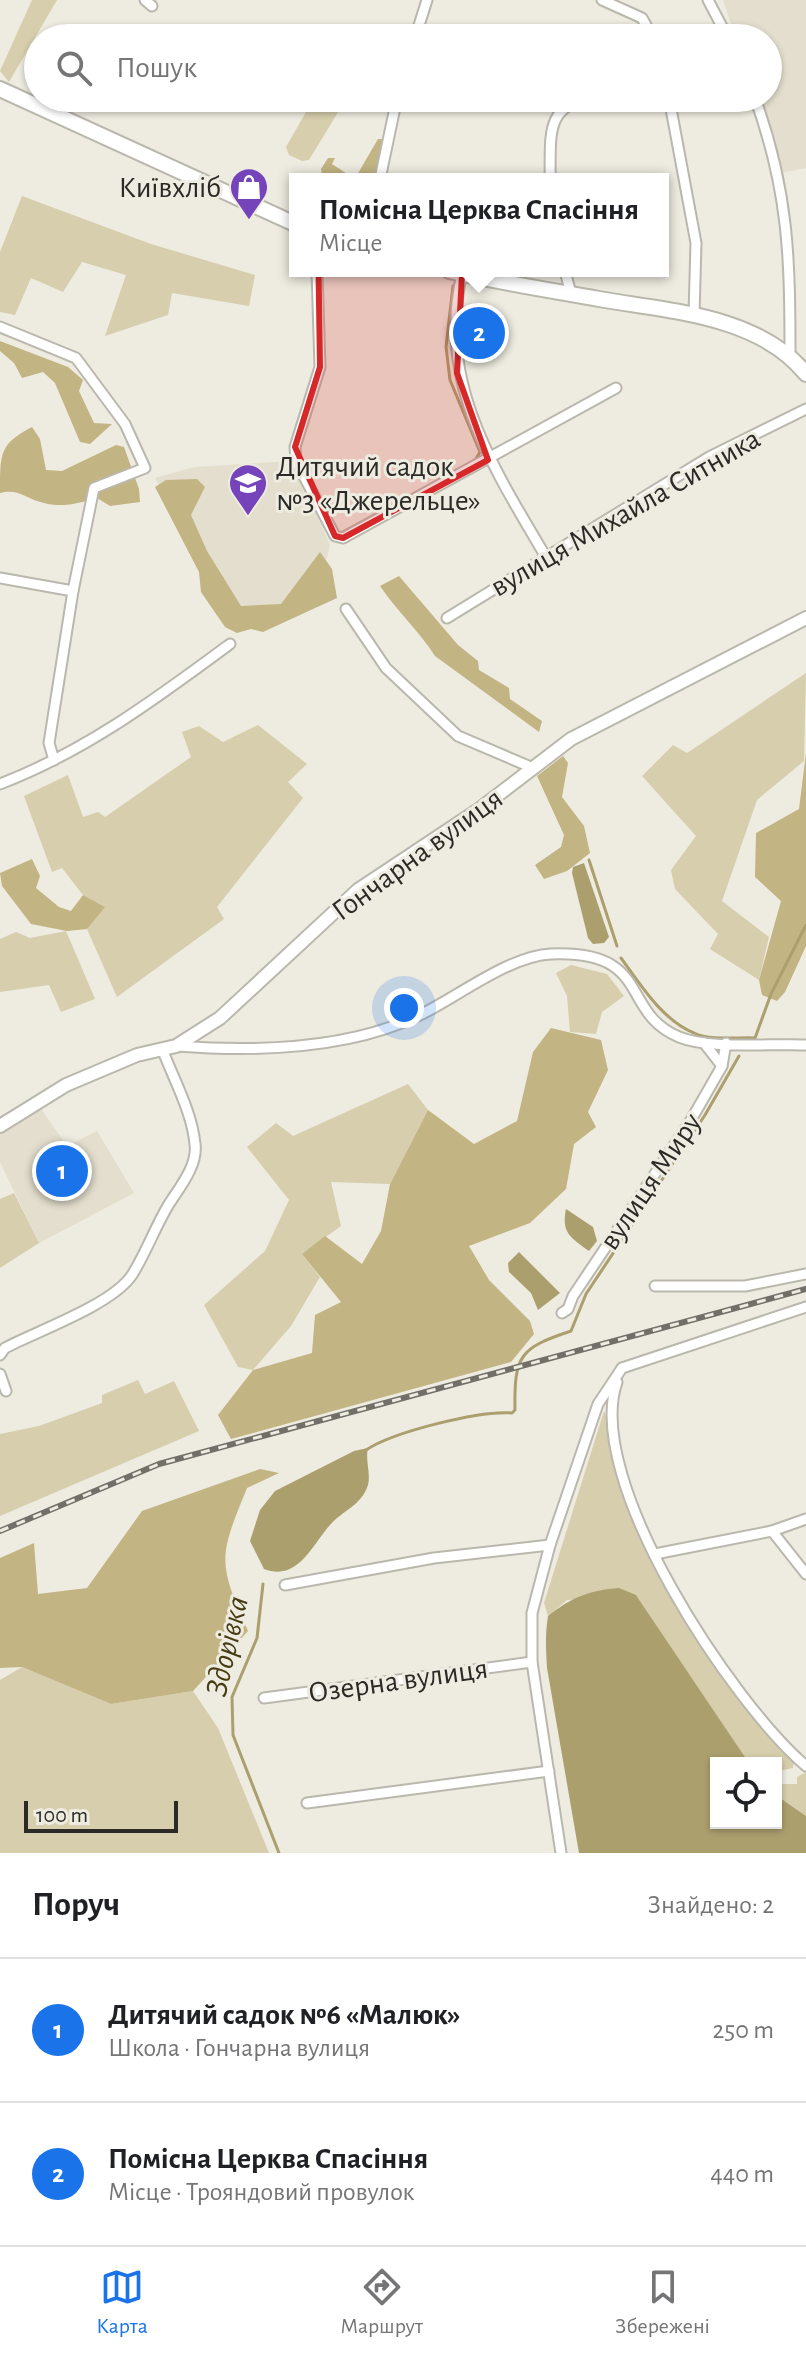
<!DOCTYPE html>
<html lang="uk">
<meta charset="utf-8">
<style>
:root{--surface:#fff;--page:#f2f2f2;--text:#202124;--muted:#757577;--line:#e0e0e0;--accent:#1a73e8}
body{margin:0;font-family:"Alegreya Sans",sans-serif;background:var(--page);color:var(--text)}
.controls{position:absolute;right:24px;bottom:24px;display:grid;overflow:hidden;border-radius:0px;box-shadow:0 2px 6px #0004}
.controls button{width:72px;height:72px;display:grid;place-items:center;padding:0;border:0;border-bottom:2px solid var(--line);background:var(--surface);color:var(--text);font:40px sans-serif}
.scale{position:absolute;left:24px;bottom:20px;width:154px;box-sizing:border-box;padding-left:8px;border:4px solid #2c2a26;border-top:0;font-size:22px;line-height:28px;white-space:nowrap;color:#2c2a26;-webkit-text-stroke:6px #eeebe0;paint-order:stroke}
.you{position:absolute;left:404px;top:1008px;width:28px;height:28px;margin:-20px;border:6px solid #fff;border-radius:50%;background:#1a73e8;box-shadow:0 0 0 12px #1a73e833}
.badge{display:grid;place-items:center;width:52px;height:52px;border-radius:50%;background:var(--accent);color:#fff;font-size:26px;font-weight:700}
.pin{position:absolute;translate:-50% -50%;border:4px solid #fff;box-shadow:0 2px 8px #0006}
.popup{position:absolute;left:289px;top:173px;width:380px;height:104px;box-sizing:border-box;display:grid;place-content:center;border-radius:0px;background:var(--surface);filter:drop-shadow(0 2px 6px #0005);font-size:26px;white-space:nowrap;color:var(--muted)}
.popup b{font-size:30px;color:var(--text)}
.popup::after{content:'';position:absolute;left:50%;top:100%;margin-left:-16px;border:16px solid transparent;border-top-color:var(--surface)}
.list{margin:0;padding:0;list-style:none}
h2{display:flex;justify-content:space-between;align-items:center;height:104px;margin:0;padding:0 32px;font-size:34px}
h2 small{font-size:26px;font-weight:400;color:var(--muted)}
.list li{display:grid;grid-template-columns:52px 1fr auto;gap:24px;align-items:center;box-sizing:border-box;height:144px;padding:0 32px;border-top:2px solid var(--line)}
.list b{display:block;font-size:30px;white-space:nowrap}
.list p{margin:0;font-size:26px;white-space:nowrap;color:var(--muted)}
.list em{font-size:26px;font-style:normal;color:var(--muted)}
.icon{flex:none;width:44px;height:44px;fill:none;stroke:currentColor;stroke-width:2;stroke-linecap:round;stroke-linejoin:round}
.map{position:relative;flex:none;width:806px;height:1853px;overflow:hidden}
.search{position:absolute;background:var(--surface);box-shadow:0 2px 6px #0004;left:24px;right:24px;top:24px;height:88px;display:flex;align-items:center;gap:20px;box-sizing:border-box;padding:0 28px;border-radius:44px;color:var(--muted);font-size:30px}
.sheet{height:392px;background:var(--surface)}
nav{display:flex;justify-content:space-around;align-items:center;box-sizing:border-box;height:112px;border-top:2px solid var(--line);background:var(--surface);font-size:22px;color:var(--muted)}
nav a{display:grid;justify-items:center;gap:4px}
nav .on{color:var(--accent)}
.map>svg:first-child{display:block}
.built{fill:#e3decd}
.green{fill:#d7cead}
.forest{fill:#c2b483}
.water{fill:#ac9f6e}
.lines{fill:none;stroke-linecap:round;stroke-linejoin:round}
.stream{stroke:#ac9f6e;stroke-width:3}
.minor-casing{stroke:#bab8ad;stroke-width:13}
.tertiary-casing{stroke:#bab8ad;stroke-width:16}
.secondary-casing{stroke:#bab8ad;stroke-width:18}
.minor{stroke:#fff;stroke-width:9}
.tertiary{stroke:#fff;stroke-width:12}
.secondary{stroke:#fff;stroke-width:14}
.rail-casing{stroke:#716f68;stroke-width:6}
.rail{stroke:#eeebe0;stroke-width:3;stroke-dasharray:9;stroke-linecap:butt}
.marked{fill:#d62828;fill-opacity:0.2;stroke:#d62828;stroke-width:6;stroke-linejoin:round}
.labels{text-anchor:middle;stroke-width:6;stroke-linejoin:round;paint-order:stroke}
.poi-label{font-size:30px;fill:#2c2a26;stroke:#eeebe0;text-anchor:end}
.street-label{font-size:30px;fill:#2c2a26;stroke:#eeebe0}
.water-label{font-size:32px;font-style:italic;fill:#463c14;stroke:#eeebe0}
</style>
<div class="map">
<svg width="806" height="1853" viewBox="0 0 806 1853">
<rect width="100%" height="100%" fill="#eeebe0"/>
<g class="built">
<polygon points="723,0 806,0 806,168 781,173 760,98 768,98 768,38 736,38"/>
<polygon points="293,461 330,545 327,558 313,581 286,606 243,623 155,478 194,467"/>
<polygon points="37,1103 67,1146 97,1131 134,1193 39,1243 0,1162 0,1126"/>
</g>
<g class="green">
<polygon points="32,0 57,0 9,82 0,71"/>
<polygon points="314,98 346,99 309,160 302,161 289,155 286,147"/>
<polygon points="22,196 151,244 255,275 249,306 172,293 168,315 105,336 126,275 82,262 63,292 31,278 15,315 0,312 0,252"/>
<polygon points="806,673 804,761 757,800 722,901 769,937 759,980 710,949 718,934 675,889 671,870 696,836 642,776 673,745 687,753"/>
<polygon points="258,725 307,764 288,782 303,798 217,907 224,919 117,997 87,929 104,907 83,895 62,868 52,872 24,796 68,775 83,817 98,812 105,817 191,757 182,732 199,726 223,742"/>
<polygon points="66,931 95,999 61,1012 49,985 0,992 0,939 16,932 30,938"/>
<polygon points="571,965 607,974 624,996 602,1012 596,1034 570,1032 567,996 556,973"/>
<polygon points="408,1084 428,1110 390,1184 331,1182 341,1226 302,1254 320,1277 291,1326 253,1370 238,1367 204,1305 265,1251 289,1200 247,1147 276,1123 293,1136"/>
<polygon points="14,1193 39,1243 0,1268 0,1199"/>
<polygon points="138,1380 145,1394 174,1381 199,1431 0,1516 0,1434 39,1426 102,1403 102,1395"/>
<polygon points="604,1411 666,1590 738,1696 794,1761 793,1768 783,1770 778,1776 778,1784 797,1784 797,1777 806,1772 806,1816 776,1795 776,1763 749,1763 636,1595 567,1600 548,1616 544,1603"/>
<polygon points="22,1667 111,1704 193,1691 218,1728 269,1853 0,1853 0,1680"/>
</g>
<g class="forest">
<polygon points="378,139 384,139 377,179 328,179 322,175 321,169 328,158 335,158 332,164 352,177 357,175"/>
<polygon points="0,341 68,367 83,380 79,391 94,423 112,424 90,444 80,442 55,383 43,372 22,378 14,363 0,351"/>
<path d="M32,427L40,439L46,470L62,471L116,445L124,447L139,489L140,502L110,506L97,498C81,503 61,508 44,503C26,499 19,488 0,493C0,452 0,444 32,427Z"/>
<polygon points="197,479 205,487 191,515 207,551 241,606 281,604 320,552 332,569 337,598 263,632 251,629 237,633 225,627 201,592 199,572 155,487 166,480"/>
<path d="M399,576L458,645L478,661L479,670L509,688L510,699L542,721L539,732L435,656C419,631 397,611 380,586Z"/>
<polygon points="806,753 806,946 785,992 777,1001 762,995 759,980 781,901 755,877 756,833 799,809"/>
<polygon points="563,756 568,763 562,797 584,826 590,853 567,871 544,879 535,865 561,847 564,835 537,776"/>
<polygon points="32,859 40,876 36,888 59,907 71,911 83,895 105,907 87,929 67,931 31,924 2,886 0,873"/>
<polygon points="551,1028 601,1040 608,1070 588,1112 596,1127 574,1144 566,1189 530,1223 469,1246 489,1280 530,1321 534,1334 511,1362 231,1439 218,1415 253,1370 312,1353 315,1315 341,1302 302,1254 325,1236 362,1264 381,1231 390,1184 428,1110 474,1144 517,1121 533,1052"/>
<path d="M260,1469L279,1473L247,1488C219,1557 217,1561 248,1631L193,1691L111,1704L22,1667L0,1668V1558L34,1543L38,1594L87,1588L142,1511Z"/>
</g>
<g class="water">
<polygon points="584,863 609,937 604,943 593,944 588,938 572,873 573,867"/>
<path d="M566,1209L593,1227L597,1241L589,1251C571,1238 561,1233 566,1209Z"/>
<polygon points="519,1252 560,1293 538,1310 531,1293 509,1272 508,1263"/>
<path d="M368,1448C365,1460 371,1474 368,1485C361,1506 343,1510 330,1525C312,1545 298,1582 264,1569L250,1541L260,1510L275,1491L354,1451Z"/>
<path d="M619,1588L636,1595L749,1763H716V1823H776V1795L806,1816V1853H579L547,1668C546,1650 545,1634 548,1616C570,1598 590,1590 619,1588Z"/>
</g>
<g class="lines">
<g class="stream">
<polyline points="453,286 446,347 450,380 480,452 474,462"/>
<polyline points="343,532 393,505"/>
<polyline points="589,860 617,946"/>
<path d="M621,958C640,984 662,1020 694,1033C711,1041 737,1037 755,1038L771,994L806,925"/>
<path d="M366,1450C393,1432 480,1410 512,1413L515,1410C514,1355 520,1348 571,1331L586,1294L705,1115L739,1056"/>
<polyline points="263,1584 257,1638 232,1697 233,1735 279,1853"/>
</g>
<g class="minor-casing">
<g id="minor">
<polyline points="145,0 152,6"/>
<polyline points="602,0 642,18 653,38"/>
<polyline points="708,0 728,38"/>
<polyline points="415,38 427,0"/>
<polyline points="669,98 696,243 694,315"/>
<path d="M755,98C789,192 790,259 790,357"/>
<polyline points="380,179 397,98"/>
<path d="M550,179C551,137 544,104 593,98"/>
<polyline points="317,271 320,367 295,447 296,461 335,536 343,538 616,388"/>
<polyline points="565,271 571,294"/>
<path d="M462,274C436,381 494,469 546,557"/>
<polyline points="0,327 76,358 125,424 145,468 94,488 73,591 49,743 54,760"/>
<polyline points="0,578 73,591"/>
<polyline points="346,609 386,668 458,736 533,768"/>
<polyline points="447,618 709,457 806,409"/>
<path d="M0,784C86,751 157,698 230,644"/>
<polyline points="704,1043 722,1066"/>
<path d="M177,1046C256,1052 348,1050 420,1015C459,996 509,956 551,954C653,950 619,1012 679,1037C711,1050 771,1043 806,1045"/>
<polyline points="655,1286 745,1286 806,1274"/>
<polyline points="562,1313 568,1309 573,1296 691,1120 722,1066 726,1043"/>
<path d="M0,1355L5,1348C37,1331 112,1305 132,1275C146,1253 155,1227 169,1204C180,1187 198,1165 195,1144C192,1112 174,1080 163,1051"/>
<polyline points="622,1368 806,1307"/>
<polyline points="0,1374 6,1391"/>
<path d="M617,1382C583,1480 733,1704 806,1766"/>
<polyline points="772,1531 806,1574"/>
<polyline points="655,1554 772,1531 806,1519"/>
<polyline points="285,1585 434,1558 550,1545"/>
<polyline points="264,1698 532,1662"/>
<polyline points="307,1803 549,1771"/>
<polyline points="561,1853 532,1662 532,1613 550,1545 598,1404 622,1368"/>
</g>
</g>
<g class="tertiary-casing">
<polyline id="tertiary" points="0,1126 66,1085 137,1055 176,1046 220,1018 358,890 477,811 571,739 806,618"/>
</g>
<g class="secondary-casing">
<g id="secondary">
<polyline points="0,89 295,224"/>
<path d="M449,271C498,282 549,290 599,299C667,311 759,315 806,374"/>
</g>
</g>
<use href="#minor" class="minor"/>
<use href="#tertiary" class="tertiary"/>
<use href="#secondary" class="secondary"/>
<g class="rail-casing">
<polyline id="rail" points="0,1531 159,1464 806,1289"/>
</g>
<use href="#rail" class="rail"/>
</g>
<path class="marked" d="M318,235L462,274L457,373L488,460L343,538L335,536L295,447L320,367Z"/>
<defs>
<g id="shop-pin" transform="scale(2)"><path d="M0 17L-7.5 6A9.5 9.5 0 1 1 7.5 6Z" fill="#7544bb" stroke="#eeebe0"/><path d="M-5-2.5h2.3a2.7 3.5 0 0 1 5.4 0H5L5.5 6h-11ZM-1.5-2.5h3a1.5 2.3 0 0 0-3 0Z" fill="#fff"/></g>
<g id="school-pin" transform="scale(2)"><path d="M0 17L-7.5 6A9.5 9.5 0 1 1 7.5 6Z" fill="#7544bb" stroke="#eeebe0"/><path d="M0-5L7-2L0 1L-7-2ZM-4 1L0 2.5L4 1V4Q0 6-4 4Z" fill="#fff"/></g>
</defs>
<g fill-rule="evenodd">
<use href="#shop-pin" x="249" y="187"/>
<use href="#school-pin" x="248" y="483"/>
</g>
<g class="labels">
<g class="poi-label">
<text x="221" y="197">Київхліб</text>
<text x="276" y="476" text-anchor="start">Дитячий садок<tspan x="276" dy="34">№3 «Джерельце»</tspan></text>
</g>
<g class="street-label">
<text transform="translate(625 512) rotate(-30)" y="10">вулиця Михайла Ситника</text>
<text transform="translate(417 854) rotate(-36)" y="10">Гончарна вулиця</text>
<text transform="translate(650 1181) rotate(-56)" y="10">вулиця Миру</text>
<text transform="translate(398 1680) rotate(-8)" y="10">Озерна вулиця</text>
</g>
<g class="water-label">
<text transform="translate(226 1646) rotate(-77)" y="11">Здорівка</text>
</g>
</g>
</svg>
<div class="controls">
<button><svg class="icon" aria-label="locate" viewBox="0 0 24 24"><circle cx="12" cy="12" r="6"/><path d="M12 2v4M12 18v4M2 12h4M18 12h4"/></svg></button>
</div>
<div class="scale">100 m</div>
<div class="you"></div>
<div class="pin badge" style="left:62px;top:1171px">1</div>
<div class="pin badge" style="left:479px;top:333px">2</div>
<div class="popup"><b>Помісна Церква Спасіння</b>Місце</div>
<div class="search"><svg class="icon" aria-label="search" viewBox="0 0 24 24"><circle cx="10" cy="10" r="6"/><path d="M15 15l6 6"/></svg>Пошук</div>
</div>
<section class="sheet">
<h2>Поруч<small>Знайдено: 2</small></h2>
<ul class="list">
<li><span class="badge">1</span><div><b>Дитячий садок №6 «Малюк»</b><p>Школа · Гончарна вулиця</p></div><em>250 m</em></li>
<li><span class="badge">2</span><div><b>Помісна Церква Спасіння</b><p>Місце · Трояндовий провулок</p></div><em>440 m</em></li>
</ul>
</section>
<nav>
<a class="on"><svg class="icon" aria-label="map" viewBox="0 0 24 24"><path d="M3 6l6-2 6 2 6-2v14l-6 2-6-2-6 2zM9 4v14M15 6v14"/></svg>Карта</a>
<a><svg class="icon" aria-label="directions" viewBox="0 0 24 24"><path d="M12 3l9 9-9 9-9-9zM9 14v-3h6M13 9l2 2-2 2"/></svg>Маршрут</a>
<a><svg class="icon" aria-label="saved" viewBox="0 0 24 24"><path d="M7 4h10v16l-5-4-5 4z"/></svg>Збережені</a>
</nav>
